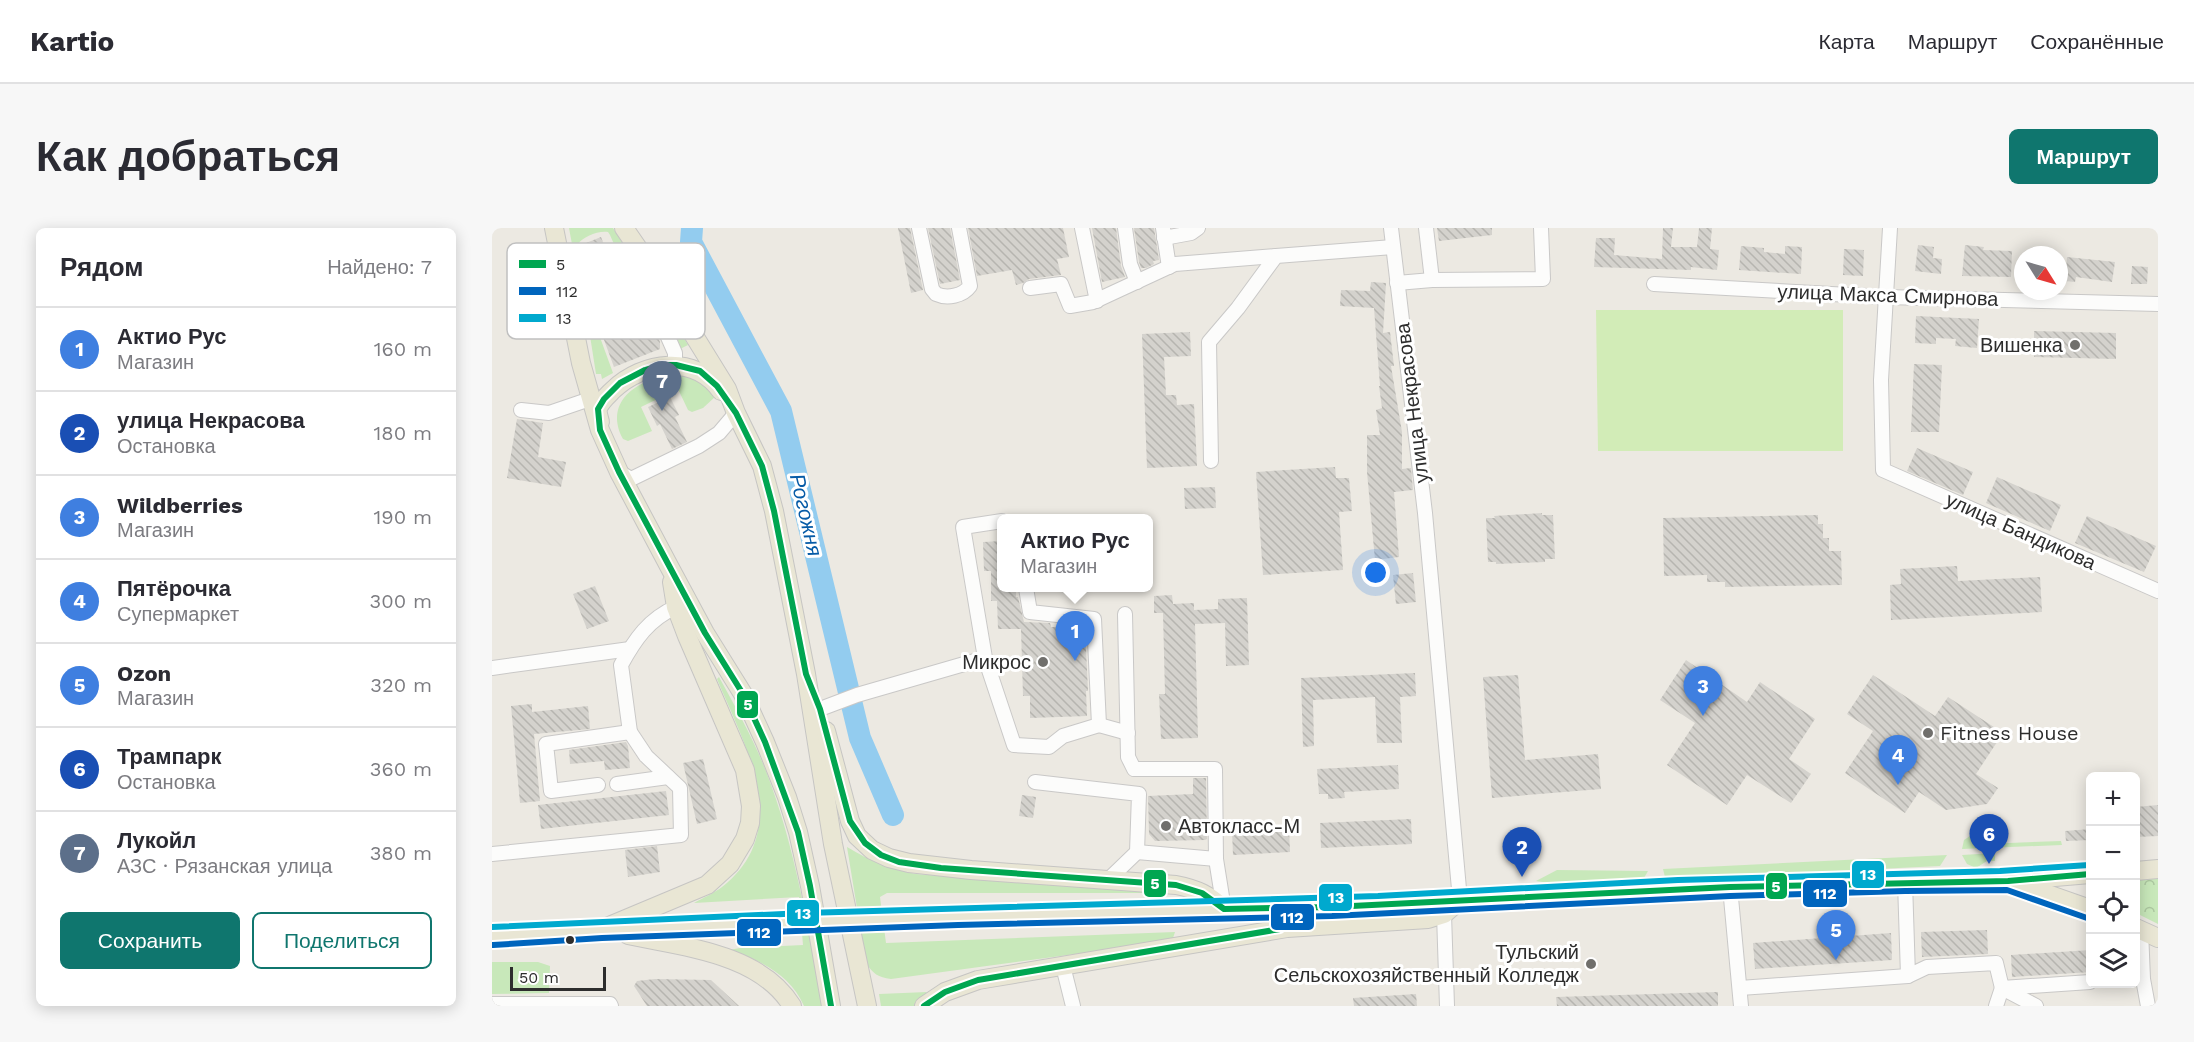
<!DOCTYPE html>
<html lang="ru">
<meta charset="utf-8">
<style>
:root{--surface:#fff;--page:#f7f7f7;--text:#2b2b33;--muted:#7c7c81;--line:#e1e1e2;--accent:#0f766e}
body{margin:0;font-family:"Work Sans",sans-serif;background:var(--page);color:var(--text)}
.controls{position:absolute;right:18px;bottom:18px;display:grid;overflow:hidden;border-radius:9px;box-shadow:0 3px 15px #0003}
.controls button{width:54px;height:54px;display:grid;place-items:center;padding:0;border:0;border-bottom:2px solid var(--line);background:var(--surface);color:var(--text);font:30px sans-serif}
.compass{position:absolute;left:1522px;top:18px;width:54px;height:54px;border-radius:50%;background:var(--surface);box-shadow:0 3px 15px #0003;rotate:127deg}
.scale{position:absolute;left:18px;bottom:15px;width:96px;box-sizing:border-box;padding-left:6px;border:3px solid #2d2d2d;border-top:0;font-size:16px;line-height:21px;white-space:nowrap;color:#2d2d2d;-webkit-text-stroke:4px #fff;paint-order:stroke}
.you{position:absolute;left:884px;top:345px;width:21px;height:21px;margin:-15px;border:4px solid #fff;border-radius:50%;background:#1a73e8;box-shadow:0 0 0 9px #1a73e833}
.badge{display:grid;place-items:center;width:39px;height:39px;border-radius:50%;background:var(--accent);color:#fff;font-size:20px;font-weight:700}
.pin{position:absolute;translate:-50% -50px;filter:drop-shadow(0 2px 3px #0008)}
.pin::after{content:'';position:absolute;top:32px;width:21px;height:18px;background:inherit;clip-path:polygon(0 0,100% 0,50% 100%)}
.popup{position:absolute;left:505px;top:286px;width:156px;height:78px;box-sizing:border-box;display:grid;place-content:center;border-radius:9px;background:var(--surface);filter:drop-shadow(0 2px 4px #0005);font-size:20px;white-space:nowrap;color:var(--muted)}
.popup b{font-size:22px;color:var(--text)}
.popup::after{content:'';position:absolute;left:50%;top:100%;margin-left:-12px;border:12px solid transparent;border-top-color:var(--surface)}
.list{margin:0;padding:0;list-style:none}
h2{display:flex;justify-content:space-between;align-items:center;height:78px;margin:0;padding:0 24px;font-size:26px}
h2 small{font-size:20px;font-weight:400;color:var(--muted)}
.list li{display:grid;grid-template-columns:39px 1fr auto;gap:18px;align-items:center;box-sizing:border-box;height:84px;padding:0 24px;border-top:2px solid var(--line)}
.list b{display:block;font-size:22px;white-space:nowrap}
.list p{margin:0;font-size:20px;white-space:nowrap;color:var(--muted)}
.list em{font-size:20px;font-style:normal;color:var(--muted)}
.actions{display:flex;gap:12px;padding:18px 24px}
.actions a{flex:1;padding:14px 0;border:2px solid var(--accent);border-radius:9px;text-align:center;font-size:21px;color:var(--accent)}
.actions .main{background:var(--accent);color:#fff}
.icon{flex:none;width:33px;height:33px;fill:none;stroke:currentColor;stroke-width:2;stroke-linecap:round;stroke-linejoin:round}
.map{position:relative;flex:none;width:1666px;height:778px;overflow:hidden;border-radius:9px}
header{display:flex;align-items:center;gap:36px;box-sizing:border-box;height:84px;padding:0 30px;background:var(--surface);border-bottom:2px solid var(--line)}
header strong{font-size:28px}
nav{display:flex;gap:33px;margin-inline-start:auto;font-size:21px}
.intro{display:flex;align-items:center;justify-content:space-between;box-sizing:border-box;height:144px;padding:0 36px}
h1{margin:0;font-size:42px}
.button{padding:15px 27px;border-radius:9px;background:var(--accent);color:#fff;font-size:21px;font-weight:700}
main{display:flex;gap:36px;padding:0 36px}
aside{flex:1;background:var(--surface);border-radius:9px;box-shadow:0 3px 15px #0003}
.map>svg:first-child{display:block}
.grass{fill:#c8e8ba}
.park{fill:url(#park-crowns)}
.pitch{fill:#d2ecb7}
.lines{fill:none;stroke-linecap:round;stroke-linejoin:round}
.river{stroke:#93ccef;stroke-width:22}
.building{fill:url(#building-back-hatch)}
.minor-casing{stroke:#c9c8c7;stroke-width:16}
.major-casing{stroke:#c6c5c3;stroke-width:20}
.minor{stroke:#fcfcfb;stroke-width:14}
.major{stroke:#e9e6d4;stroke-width:18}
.major-bridge-casing{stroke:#c6c5c3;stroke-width:20;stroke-linecap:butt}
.major-bridge{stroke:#e9e6d4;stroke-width:18}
.bus-1-casing{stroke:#fff;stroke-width:10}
.bus-2-casing{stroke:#fff;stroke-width:10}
.bus-3-casing{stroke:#fff;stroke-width:10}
.bus-1{stroke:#00a651;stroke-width:6}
.bus-2{stroke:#0065bd;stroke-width:6}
.bus-3{stroke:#00a9ce;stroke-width:6}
.poi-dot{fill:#706f6c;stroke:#fff;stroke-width:2}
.bus-dot{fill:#2d2d2d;stroke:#fff;stroke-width:2}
.labels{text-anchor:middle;stroke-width:6;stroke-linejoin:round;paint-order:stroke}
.street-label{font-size:20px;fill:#2d2d2d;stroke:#fff}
.poi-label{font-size:20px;fill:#2d2d2d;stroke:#fff;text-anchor:end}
.water-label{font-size:21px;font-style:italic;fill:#065ba7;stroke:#fff}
.key{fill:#fff;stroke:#c0c0c0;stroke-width:1.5}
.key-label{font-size:16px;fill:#2d2d2d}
.line-badge{stroke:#fff;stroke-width:2}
.badge-label{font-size:16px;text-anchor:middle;font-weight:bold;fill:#fff}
</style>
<header>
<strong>Kartio</strong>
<nav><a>Карта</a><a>Маршрут</a><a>Сохранённые</a></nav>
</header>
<div class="intro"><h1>Как добраться</h1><a class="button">Маршрут</a></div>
<main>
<aside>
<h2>Рядом<small>Найдено: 7</small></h2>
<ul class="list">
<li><span class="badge" style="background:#3f7fe0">1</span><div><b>Актио Рус</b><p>Магазин</p></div><em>160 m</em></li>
<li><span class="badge" style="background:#1a4fb4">2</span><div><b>улица Некрасова</b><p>Остановка</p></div><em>180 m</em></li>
<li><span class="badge" style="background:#3f7fe0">3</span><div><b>Wildberries</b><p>Магазин</p></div><em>190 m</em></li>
<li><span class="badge" style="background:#3f7fe0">4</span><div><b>Пятёрочка</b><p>Супермаркет</p></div><em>300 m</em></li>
<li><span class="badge" style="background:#3f7fe0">5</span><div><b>Ozon</b><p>Магазин</p></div><em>320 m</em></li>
<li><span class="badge" style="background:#1a4fb4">6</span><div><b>Трампарк</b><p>Остановка</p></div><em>360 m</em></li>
<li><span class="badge" style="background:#5c6f8a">7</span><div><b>Лукойл</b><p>АЗС · Рязанская улица</p></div><em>380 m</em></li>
</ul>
<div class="actions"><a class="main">Сохранить</a><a>Поделиться</a></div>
</aside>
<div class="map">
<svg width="1666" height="778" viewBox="0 0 1666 778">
<defs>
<pattern id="park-crowns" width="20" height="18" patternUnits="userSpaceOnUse" patternTransform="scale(1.5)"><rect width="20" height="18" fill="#c8e8ba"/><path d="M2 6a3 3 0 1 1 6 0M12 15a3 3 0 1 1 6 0" fill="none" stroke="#acc7a0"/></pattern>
<pattern id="building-back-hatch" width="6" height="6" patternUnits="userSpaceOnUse" patternTransform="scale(1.5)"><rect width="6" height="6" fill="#d4d2cd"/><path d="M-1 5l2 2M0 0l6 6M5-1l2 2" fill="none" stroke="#b6b5b0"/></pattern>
</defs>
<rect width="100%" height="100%" fill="#ece9e2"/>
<g class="grass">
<path d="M77,0H121L150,46V53L148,56L141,58L139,55L118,7L116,4C107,2 90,9 85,17L102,71L101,76L96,78L91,76Z"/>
<polygon points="156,67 169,72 196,117 188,121 183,112 185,110 179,98 176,99 166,81 160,84 156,74 151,76 153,70"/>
<polygon points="105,89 111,92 114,97 105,101 121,145 110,151 109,146 104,146 96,95"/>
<path d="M184,147L202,148L224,168L211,180L200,184L196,182L186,161L149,179L160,203L136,213L131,211C110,171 150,149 184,147Z"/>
<path d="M227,449C244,480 261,510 274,543C303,618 316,699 330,778H312C299,747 268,732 237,722L248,720L311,717L307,669L202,675C211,670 222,665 230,659C303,602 252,516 225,451Z"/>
<polygon points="1478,608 1491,616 1569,613 1570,617 1470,621 1472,612"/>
<path d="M355,619C379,633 396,641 424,646L665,665H395L388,669L394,715L683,704L680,713L399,751C386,749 381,746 374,735Z"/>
<polygon points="1503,625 1503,633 1495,633 1484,640 1475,636 1470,627"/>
<polygon points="1455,627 1448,638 1177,651 1173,649 1171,641"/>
<polygon points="1065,642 1156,643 1152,650 1143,653 1057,655 1044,653"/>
<polygon points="0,734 46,734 58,738 57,765 0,766"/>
<polygon points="435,764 422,778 389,778 387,766"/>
</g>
<polygon class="park" points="1666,650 1666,696 1644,685 1644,651"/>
<polygon class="pitch" points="1104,82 1351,82 1351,223 1106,223"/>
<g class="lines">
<polyline class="river" points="200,0 199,14 289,183 368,510 401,587"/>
</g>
<g class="building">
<polygon points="406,0 418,0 431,62 419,65"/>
<polygon points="436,0 458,0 468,52 448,56"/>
<polygon points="476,0 571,0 577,29 565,31 569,47 537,51 531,55 524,57 520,42 485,48"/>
<polygon points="600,0 624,0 629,38 633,49 610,54"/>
<polygon points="642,0 662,0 667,32 661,33 662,36 654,40 649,40 647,34"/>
<polygon points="945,0 1000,0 1000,7 947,13"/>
<polygon points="1171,0 1181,0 1179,19 1205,19 1207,0 1220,0 1218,21 1227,22 1225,42 1199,39 1199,42 1102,39 1104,10 1123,10 1122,27 1170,31"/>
<polygon points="109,9 125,50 110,56 94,15"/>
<polygon points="1426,17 1442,19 1441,30 1450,31 1449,46 1423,43"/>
<polygon points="1473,17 1492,19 1491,22 1520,23 1519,49 1470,48"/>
<polygon points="1249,18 1272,20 1272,24 1293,26 1293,18 1310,19 1309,46 1247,42"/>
<polygon points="1352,21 1372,22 1371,48 1351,47"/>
<polygon points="1575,29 1623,34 1620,54 1584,49 1583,54 1573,53"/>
<polygon points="1640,38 1656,39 1655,56 1639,56"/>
<polygon points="879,54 894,55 891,105 898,104 902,138 899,138 910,204 910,241 919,240 921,262 902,264 907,329 883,332 875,244 875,207 888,207 884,182 890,180 887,158 888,158 882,80 848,78 849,62 878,63"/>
<polygon points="158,88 168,114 168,121 122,139 108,101 140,89"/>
<polygon points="1424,88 1487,91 1485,120 1463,118 1464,111 1444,110 1444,116 1423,115"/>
<polygon points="1542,103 1624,105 1624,131 1542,129"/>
<polygon points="698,104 699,128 672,129 674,167 684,167 685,177 702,176 705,238 655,240 650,106"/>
<polygon points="1422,136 1450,137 1447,204 1419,204"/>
<polygon points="178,169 187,187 183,189 195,214 180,221 168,196 165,198 156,179"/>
<polygon points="25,191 51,195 46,229 74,234 69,259 15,250"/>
<polygon points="1425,220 1481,244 1471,267 1415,243"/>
<polygon points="843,239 844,250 857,250 860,283 847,284 851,342 771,347 764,244"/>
<polygon points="1505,249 1569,277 1558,303 1494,275"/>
<polygon points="723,259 724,280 693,281 692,260"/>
<polygon points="1050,285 1050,287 1061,287 1063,331 1053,331 1053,334 1004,336 1004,334 996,334 994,290 1003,290 1002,288"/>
<polygon points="1326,287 1326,296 1331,296 1331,310 1337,310 1337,323 1349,323 1350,357 1233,359 1233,354 1215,354 1215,347 1172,348 1171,290"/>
<polygon points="1595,288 1664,318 1652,344 1583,315"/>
<polygon points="510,313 510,360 524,360 524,369 526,369 532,394 558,395 559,399 593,399 596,463 594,463 595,488 538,490 538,468 531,468 529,401 506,401 505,373 499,373 499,343 492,343 491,314"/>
<polygon points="1465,338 1466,353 1548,349 1550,384 1399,392 1398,357 1409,356 1408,341"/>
<polygon points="921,345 924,374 904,376 901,347"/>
<polygon points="103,358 117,393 95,401 81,366"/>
<polygon points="680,367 681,376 702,375 702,382 726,381 726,371 755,370 757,437 734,438 733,395 703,396 706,510 669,511 667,466 673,466 671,385 662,385 662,368"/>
<polygon points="1194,432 1255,474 1268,454 1323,491 1297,531 1319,546 1299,575 1255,547 1235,577 1175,537 1203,495 1168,472"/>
<polygon points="923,445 924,468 908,469 910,515 885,515 883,469 821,472 822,518 811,519 809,450"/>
<polygon points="1026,447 1033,532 1106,526 1109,561 1000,570 991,449"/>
<polygon points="1381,447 1443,488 1456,469 1511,505 1484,546 1506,560 1495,576 1454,582 1427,564 1413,585 1353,545 1381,503 1355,486"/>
<polygon points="40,476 40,484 96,478 98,501 42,506 48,573 28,575 19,478"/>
<polygon points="134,514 136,518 138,540 113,542 112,533 78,536 77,522"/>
<polygon points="211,531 225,591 205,596 191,535"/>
<polygon points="906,537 907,561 852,564 853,570 836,571 836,566 827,566 825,541"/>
<polygon points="701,550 714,550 715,611 713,612 663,613 657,606 656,568 701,566"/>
<polygon points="174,563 177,587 49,601 46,577"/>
<polygon points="530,567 544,569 541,590 527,588"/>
<polygon points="1666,577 1666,608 1644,609 1644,579"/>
<polygon points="919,591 920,616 829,620 828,595"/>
<polygon points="797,600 798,624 741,627 740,602"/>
<polygon points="1599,601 1599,612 1574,613 1573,603"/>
<polygon points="165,618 168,644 136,649 133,622"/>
<polygon points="1495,702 1496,726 1430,729 1429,704"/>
<polygon points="1399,705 1400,732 1263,741 1261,715"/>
<polygon points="1599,722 1599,744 1520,749 1519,727"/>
<polygon points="163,751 219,752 247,778 155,778 142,758 145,753"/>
<polygon points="1226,764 1226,778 1065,778 1064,769"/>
<polygon points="924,766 925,778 862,778 861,770"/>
</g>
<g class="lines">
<g class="minor-casing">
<g id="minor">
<path d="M427,0L440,61L444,66C455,71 471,68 478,58L467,0"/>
<polyline points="590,0 605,73"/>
<polyline points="633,0 638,36 645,54"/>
<polyline points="671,0 677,39"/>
<polyline points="899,0 933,285 968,672"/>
<polyline points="934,0 940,52"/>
<polyline points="1398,0 1389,152 1391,242 1666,363"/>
<polyline points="672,10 699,5 706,0"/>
<polyline points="905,55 940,52 1051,51 1049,0"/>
<polyline points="1162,56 1393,69 1666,76"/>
<polyline points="538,60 569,56 578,78 601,74 683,36 784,28"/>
<polyline points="80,91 138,68 167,51"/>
<polyline points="168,91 183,125 183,137"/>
<polyline points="29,182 57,185 98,171"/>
<polyline points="719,233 717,114 746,80 784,28 901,19"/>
<polyline points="127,244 139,251 207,218 227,205 244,185"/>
<polyline points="633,386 636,529 642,541 723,541 724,631 732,681"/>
<polyline points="493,430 471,299 510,293"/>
<polyline points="0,440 138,421"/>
<polyline points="328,481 365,467 493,430 522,517 557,519 571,508 607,497 602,391 538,384 534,360"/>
<polyline points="607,497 636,505"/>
<polyline points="543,554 647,566 645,624 617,651"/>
<polyline points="125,556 176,549"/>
<polyline points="106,557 59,563 54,516 138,504"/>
<polyline points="645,624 724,631"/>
<path d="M0,626L189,607L188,560L154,528L138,504L129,437C143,411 157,391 184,379"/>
<polyline points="1413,654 1416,748 1435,739 1504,735 1510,760 1598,754"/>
<polyline points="1238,659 1249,778"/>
<polyline points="952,686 955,778"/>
<polyline points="1649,702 1651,751 1656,778"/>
<polyline points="571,738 581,778"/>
<polyline points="1248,760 1416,748"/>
<polyline points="0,776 118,776 119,778"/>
<polyline points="1504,778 1510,760 1544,778"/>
</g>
</g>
<g class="major-casing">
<g id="major">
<polyline points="62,0 89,135 108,202 127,244 178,340 213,405 251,466 273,514 295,569 306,604 318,658 339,778"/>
<polyline points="132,0 167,51 235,161 244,185 270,238 282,283 314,446 341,616 375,778"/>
<path d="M108,194C107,190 105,184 106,180C109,173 116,167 121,162C151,133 203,126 229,163"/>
<path d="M334,503L358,593L365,608L380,622L397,630L417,635L479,642L684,657C705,661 717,667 732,681"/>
<polyline points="1644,643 1666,641"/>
<polyline points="1524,655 1598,681"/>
<polyline points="466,688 840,679 1238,659 1516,653 1598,646"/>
<polyline points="1644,700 1666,710"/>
<polyline points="110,701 215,657 238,636 253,611 258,595 259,578 253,542 195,408 184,379 180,354"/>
<path d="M136,707C190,719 268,725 300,778"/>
<polyline points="0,708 237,697"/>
<polyline points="432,778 453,764 486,752 795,700 936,691 952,686 968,672"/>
</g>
</g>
<use href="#minor" class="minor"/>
<use href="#major" class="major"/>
<g class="major-bridge-casing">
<polyline id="major-bridge" points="237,697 466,688"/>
</g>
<use href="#major-bridge" class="major-bridge"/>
<g class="bus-1-casing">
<g id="bus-1">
<polyline points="339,778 318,658 306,604 273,514 251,466 213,405 127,244 108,202 106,181 112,171 128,155 153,142 169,137 184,137 208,143 225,158 244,185 270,238 282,283 314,446 328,481 358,593 373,615 389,627 407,634 449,640 684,657 710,665 732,681 840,679 1238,659 1516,653 1598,646"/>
<polyline points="432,778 453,764 486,752 788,701"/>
</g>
</g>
<g class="bus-2-casing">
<polyline id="bus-2" points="1,717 110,710 466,697 840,688 1238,668 1413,663 1515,662 1595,690"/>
</g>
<g class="bus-3-casing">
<polyline id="bus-3" points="0,699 313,685 886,668 1186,652 1508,643 1597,637"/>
</g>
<use href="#bus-1" class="bus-1"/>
<use href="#bus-2" class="bus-2"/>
<use href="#bus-3" class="bus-3"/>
</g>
<g class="poi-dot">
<circle cx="1583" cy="117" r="6"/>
<circle cx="551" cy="434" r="6"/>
<circle cx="1436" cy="505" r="6"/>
<circle cx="674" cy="598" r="6"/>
<circle cx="1099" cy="736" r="6"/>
</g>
<circle class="bus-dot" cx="78" cy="712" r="5"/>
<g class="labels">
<g class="street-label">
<text transform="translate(1396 67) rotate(2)" y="7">улица Макса Смирнова</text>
<text transform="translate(920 175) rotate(-97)" y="7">улица Некрасова</text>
<text transform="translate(1529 303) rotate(24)" y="7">улица Бандикова</text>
</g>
<g class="poi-label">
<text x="1571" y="124">Вишенка</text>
<text x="539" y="441">Микрос</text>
<text x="1448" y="512" text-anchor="start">Fitness House</text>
<text x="686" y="605" text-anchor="start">Автокласс-М</text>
<text x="1087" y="731">Тульский<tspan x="1087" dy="23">Сельскохозяйственный Колледж</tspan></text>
</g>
<g class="water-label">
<text transform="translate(314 287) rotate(77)" y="7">Рогожня</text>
</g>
</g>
<rect x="15" y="15" width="198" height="96" rx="9" class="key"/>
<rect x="27" y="32" width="27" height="8" fill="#00a651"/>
<rect x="27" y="59" width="27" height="8" fill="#0065bd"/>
<rect x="27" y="86" width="27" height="8" fill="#00a9ce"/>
<g class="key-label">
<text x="64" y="42">5</text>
<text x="64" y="69">112</text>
<text x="64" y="96">13</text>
</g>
<g class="line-badge">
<rect x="244" y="462" width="23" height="29" rx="6" fill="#00a651"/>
<rect x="1359" y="632" width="34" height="29" rx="6" fill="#00a9ce"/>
<rect x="651" y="641" width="24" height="29" rx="6" fill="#00a651"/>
<rect x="1273" y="644" width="23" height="28" rx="6" fill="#00a651"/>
<rect x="1310" y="651" width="46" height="29" rx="6" fill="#0065bd"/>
<rect x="826" y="655" width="35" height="29" rx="6" fill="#00a9ce"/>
<rect x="294" y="671" width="34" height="28" rx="6" fill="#00a9ce"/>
<rect x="778" y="675" width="45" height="28" rx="6" fill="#0065bd"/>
<rect x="244" y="690" width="46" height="29" rx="6" fill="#0065bd"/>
</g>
<g class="badge-label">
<text x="256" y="482">5</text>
<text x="1376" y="652">13</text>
<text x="663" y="661">5</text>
<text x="1284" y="664">5</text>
<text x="1333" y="671">112</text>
<text x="844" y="675">13</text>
<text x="311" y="691">13</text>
<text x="800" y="695">112</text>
<text x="267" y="710">112</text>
</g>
</svg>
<div class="controls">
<button>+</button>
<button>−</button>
<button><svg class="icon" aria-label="locate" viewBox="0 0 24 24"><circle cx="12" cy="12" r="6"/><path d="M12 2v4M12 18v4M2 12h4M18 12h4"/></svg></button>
<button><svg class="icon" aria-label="layers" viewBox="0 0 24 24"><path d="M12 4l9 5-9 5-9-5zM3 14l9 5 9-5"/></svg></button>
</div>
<svg class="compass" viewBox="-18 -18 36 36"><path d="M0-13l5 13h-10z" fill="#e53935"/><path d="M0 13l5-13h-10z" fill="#7c7c81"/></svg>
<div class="scale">50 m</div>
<div class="you"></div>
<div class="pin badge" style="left:583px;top:433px;background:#3f7fe0">1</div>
<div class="popup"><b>Актио Рус</b>Магазин</div>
<div class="pin badge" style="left:1030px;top:649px;background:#1a4fb4">2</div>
<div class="pin badge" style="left:1211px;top:488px;background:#3f7fe0">3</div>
<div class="pin badge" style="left:1406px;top:557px;background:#3f7fe0">4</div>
<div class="pin badge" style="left:1344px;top:732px;background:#3f7fe0">5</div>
<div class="pin badge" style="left:1497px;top:636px;background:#1a4fb4">6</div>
<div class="pin badge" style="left:170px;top:183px;background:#5c6f8a">7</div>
</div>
</main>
